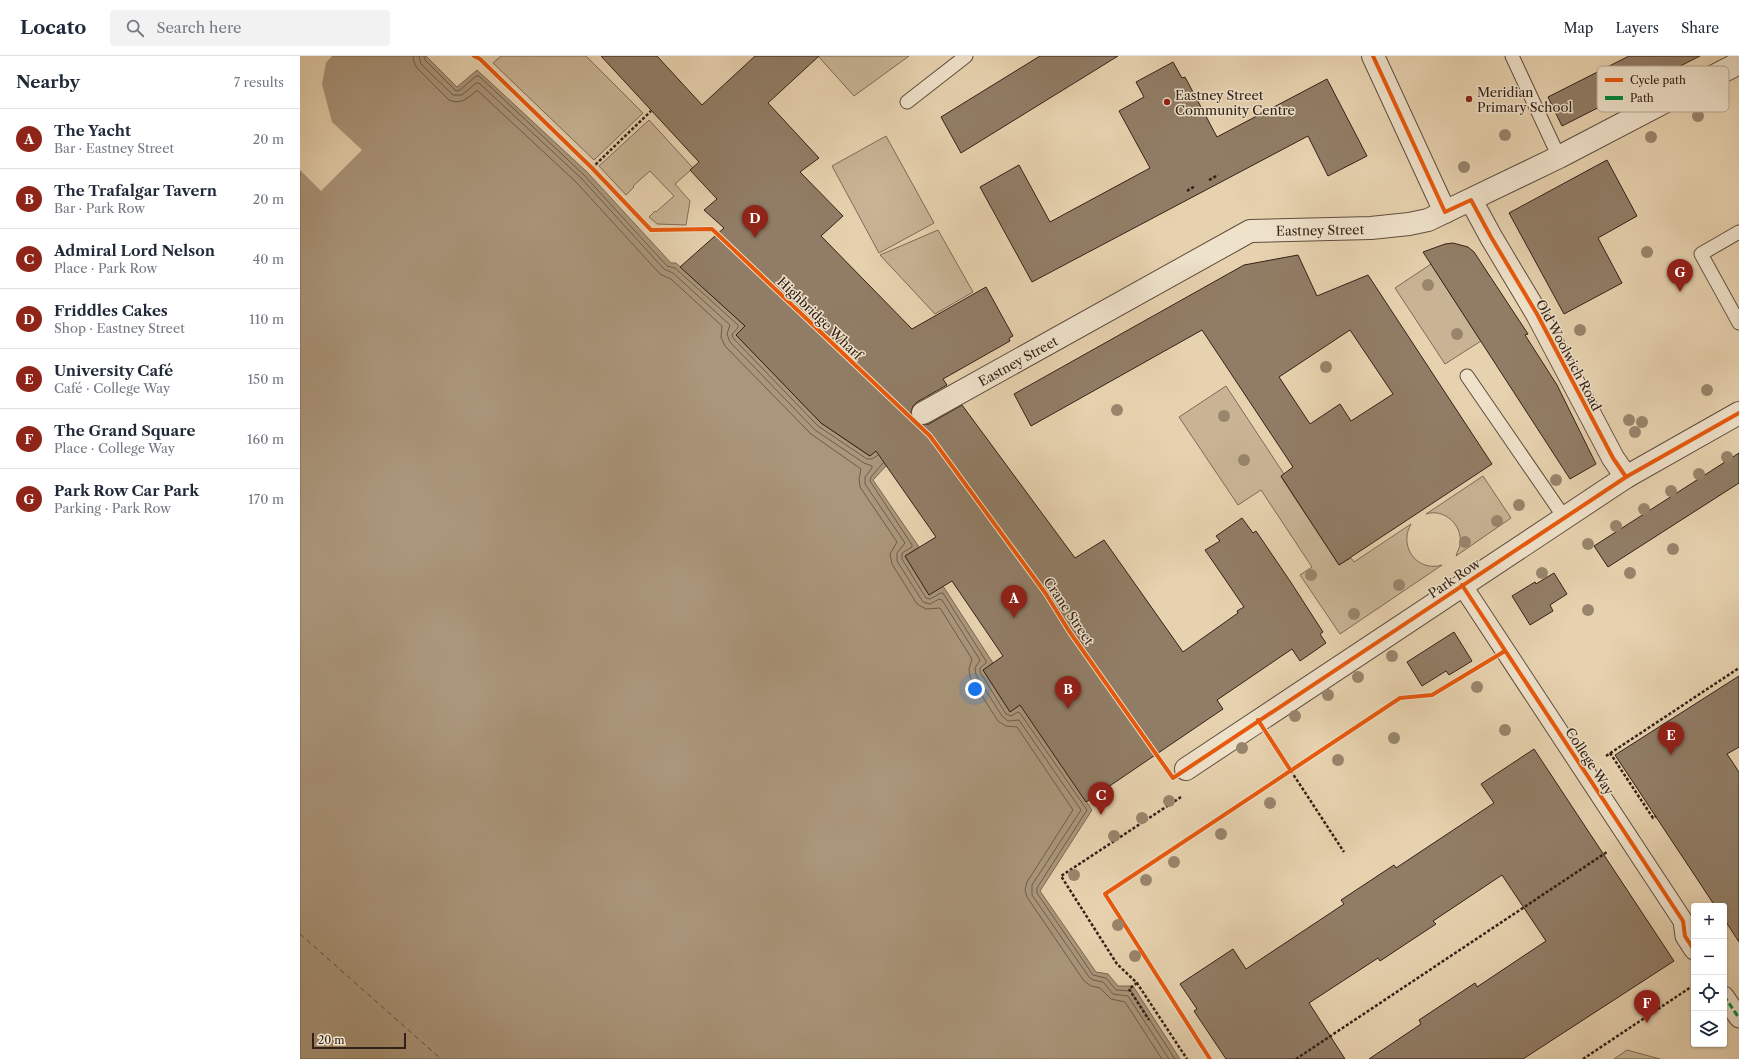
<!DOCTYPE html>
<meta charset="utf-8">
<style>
:root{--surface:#fff;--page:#f2f2f3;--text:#1f2937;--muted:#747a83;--line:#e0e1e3;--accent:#8f2418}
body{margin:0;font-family:"Libre Caslon Text",serif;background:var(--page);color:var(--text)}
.controls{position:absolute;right:12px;bottom:12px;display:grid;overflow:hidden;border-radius:4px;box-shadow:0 1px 3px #0004}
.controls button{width:36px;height:36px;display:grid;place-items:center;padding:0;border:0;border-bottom:1px solid var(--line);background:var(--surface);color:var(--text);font:20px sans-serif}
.scale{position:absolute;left:12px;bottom:10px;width:94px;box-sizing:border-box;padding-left:4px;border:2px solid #332117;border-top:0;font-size:11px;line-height:14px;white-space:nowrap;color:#332117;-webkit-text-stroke:3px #efe2cb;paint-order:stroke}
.you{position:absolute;left:675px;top:633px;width:14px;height:14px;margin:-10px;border:3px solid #fff;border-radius:50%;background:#1a73e8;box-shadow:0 0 0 6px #1a73e833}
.badge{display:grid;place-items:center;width:26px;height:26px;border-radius:50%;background:var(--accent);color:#fff;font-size:13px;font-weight:700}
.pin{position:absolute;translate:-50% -33px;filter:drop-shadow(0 1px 2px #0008)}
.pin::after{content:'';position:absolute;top:21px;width:14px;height:12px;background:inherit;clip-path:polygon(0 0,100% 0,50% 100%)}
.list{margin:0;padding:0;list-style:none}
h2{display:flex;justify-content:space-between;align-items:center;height:52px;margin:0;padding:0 16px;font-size:17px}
h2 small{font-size:13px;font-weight:400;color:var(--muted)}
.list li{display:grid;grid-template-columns:26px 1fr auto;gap:12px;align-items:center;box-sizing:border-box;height:60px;padding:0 16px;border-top:1px solid var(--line)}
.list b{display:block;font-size:15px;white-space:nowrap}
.list p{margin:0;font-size:13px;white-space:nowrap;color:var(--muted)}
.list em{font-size:13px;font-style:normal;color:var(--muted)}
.icon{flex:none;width:22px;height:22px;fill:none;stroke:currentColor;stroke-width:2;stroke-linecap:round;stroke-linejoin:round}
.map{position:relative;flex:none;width:1439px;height:1003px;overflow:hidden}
header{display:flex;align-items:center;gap:24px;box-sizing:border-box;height:56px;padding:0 20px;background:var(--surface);border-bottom:1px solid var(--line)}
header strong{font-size:19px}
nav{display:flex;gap:22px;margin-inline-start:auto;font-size:14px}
.search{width:280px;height:36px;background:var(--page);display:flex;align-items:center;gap:10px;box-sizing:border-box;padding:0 14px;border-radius:4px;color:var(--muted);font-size:15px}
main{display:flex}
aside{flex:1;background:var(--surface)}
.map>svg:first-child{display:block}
.green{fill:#c8b495;stroke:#7e6a56}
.water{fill:#aa967b;stroke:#7a6753}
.pier{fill:#e7d2af}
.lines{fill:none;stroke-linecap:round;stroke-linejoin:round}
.shore{stroke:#6e5c49;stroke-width:1}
.ferry{stroke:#5d4a3a;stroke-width:1;stroke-dasharray:5 4;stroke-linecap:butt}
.building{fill:#917d66;stroke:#332117;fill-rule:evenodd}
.service-casing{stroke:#604d3d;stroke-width:15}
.pedestrian-casing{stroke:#604d3d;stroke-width:21}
.minor-casing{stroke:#604d3d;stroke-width:24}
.path{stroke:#332117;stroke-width:2.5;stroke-dasharray:3 2;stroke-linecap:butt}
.service{stroke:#efe2cb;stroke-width:13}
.pedestrian{stroke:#efe2cb;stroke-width:19}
.minor{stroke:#efe2cb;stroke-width:22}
.quiet{stroke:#00873e;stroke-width:3;stroke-dasharray:6 3;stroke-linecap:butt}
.cycleway-casing{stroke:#efe2cb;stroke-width:6}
.cycleway{stroke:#e8590c;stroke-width:4}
.tree{fill:#98856c}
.poi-dot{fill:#8f2418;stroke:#efe2cb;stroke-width:1.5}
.labels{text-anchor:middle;stroke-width:3;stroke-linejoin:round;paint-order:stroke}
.poi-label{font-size:13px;fill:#332117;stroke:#efe2cb;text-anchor:start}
.street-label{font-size:13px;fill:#332117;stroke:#efe2cb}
.key{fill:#efe2cb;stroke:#b7a895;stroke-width:1}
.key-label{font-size:11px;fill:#332117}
</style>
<header>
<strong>Locato</strong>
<div class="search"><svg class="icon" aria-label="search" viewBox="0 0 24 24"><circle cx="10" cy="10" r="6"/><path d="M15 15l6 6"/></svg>Search here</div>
<nav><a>Map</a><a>Layers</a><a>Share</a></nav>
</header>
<main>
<aside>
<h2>Nearby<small>7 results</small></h2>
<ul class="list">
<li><span class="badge">A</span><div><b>The Yacht</b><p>Bar · Eastney Street</p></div><em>20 m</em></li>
<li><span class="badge">B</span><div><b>The Trafalgar Tavern</b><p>Bar · Park Row</p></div><em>20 m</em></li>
<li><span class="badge">C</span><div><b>Admiral Lord Nelson</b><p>Place · Park Row</p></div><em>40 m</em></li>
<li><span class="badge">D</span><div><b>Friddles Cakes</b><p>Shop · Eastney Street</p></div><em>110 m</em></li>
<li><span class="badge">E</span><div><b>University Café</b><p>Café · College Way</p></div><em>150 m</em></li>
<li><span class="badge">F</span><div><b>The Grand Square</b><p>Place · College Way</p></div><em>160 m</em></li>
<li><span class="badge">G</span><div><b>Park Row Car Park</b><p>Parking · Park Row</p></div><em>170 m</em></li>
</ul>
</aside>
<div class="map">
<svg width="1439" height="1003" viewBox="0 0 1439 1003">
<rect width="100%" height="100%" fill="#e7d2af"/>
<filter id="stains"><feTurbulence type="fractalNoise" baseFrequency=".005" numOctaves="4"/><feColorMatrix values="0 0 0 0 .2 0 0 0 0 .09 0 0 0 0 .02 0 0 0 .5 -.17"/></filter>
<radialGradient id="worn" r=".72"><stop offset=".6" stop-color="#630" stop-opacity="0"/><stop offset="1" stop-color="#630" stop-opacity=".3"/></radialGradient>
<g class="green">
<polygon points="201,0 286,0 343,57 294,104 193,7"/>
<polygon points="518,0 609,0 554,40"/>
<polygon points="349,64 393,112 375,128 390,145 386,169 357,168 349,161 355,155 356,156 374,140 350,115 333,130 334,131 326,139 299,110"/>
<polygon points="586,80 634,167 579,197 532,110"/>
<polygon points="638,174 673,236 635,258 580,199"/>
<polygon points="1131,208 1181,285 1145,308 1095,232"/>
<path d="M926,330L984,418L981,421L1039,509L1051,502L1054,506L1111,468C1109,472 1107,477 1107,480C1105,500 1123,515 1142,509L1040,578L1000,519L1012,511L961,434L938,449L879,361Z"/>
<path d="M1183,420L1211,462L1156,500C1157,496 1160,491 1160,488C1163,469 1144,452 1126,458Z"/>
<polygon points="1327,994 1360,1003 1314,1003"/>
</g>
<polygon class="water" points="0,0 126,0 157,31 177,14 287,116 371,207 376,207 445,270 436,279 521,367 569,400 594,382 605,394 586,410 573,424 619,491 605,500 629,539 643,530 693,607 683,614 710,656 720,649 792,754 740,835 796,916 808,918 818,930 833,930 880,1003 0,1003"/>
<polygon class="pier" points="0,0 32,0 26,7 22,28 32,66 62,94 21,135 0,114"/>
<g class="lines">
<g class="shore">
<path d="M113,0L114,6L117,12L149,44C161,49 168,42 176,35H178L276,126L360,218L371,223L422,270L421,281L425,290L511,378L561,413L559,423L560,431L597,486L590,498L592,508L617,548L626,553L640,552L672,603L669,613L670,621L698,665L706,670L717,671L773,754L727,826L725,834L727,841L784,925L791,930L800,932L811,943L825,946L862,1003"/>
<polyline points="119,0 121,8 153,39 162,39 176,27 179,27 281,122 364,213 373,217 430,269 427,278 430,286 515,374 564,407 572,410 572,412 565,421 565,428 605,487 597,497 597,505 623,546 630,548 639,543 642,544 680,604 675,612 676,619 702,660 708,665 719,664 781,754 732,829 732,839 789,921 793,924 803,926 813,938 828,940 869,1003"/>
<polyline points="124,0 125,4 156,35 160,34 176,20 179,20 284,119 367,210 375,212 438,269 438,272 432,278 433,282 518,370 567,403 572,403 578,399"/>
<polyline points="583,407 571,421 570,425 612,489 612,491 602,497 602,503 626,542 630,543 641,537 643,537 686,605 686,607 680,612 680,616 706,658 711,660 718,656 720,657 787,754 737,832 737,837 793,919 806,922 816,934 831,935 875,1003"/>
</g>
<polyline class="ferry" points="0,878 141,1003"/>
</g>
<g class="building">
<polygon points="301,0 357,0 402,49 455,0 519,0 468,47 519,102 500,116 543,160 521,180 612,273 686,231 713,280 709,282 710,285 643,323 647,329 617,346 613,350 611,356 612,363 617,368 622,369 629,368 662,349 775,502 804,484 883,596 938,557 937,555 944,551 905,494 920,485 916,480 942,462 953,477 956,475 990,525 1023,576 1020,578 1026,587 1000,605 992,593 917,644 923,653 786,746 720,649 710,656 683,614 703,600 652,525 629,539 605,500 636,481 576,395 570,400 521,367 436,279 445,270 380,211 424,172 404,154 417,143 390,114 399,106"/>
<polygon points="740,0 818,0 661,97 641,61"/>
<polygon points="1329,0 1400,0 1262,70 1248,41"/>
<polygon points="873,6 882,22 885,21 917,81 1027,23 1067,100 1028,120 1008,80 732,226 680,131 719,109 750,166 850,112 819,55 844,41 836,26"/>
<polygon points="1307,104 1337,160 1298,182 1322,227 1264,258 1209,157"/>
<polygon points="1153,187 1168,191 1174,196 1228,278 1225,279 1257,329 1296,408 1270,423 1123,196 1145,188"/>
<path d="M998,199L1017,240L1068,219L1192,408L1039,509L981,420L993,411L902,274L731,370L714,338L944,209ZM1050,274L1093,338L1051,365L1040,348L1010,368L979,321Z"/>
<polygon points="1439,397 1439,427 1308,511 1294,490"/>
<polygon points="1254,517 1267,538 1250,549 1253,555 1230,569 1212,540 1235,526 1236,528"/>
<polygon points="1154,576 1172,605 1149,619 1146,615 1122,630 1107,606"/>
<polygon points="1439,620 1439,691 1427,698 1439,716 1439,886 1424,863 1424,850 1415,850 1315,699"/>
<polygon points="1234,693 1374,905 1223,1003 1069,1003 1121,968 1119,964 1175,927 1177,931 1246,885 1202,819 1133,865 1136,868 1080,905 1078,902 1009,947 1045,1003 926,1003 894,955 897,953 880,928 933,893 946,913 1044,848 1041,844 1094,809 1096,812 1194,747 1181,728"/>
</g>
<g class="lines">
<g class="service-casing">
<g id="service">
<polyline points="1212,0 1259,101"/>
<polyline points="607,46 666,0"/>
<polyline points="1439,176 1401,198 1439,267"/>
<polyline points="1167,320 1264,461"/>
</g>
</g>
<g class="pedestrian-casing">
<g id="pedestrian">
<polyline points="1162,529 1383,865 1385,880 1394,894"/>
<polyline points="1424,940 1439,962"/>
</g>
</g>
<g class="minor-casing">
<g id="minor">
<polyline points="1073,0 1145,156"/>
<polyline points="1171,144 1191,181 1237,258 1313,402 1326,421"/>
<polyline points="623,357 950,175 1071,172 1109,168 1128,164 1259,101 1439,7"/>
<polyline points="886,713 1326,421 1439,357"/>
</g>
</g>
<g class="path">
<polyline points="292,112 351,55"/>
<polyline points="909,124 918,119"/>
<polyline points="887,135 895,130"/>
<polyline points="1310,697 1353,762 1356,760"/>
<polyline points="1306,700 1439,612"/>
<polyline points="991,715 1044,796"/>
<polyline points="881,741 761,820 817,908 837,927 887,1003"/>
<polyline points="1407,849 1407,850"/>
<polyline points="1424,875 1426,879"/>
<polyline points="837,927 829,933 849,964"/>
<polyline points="996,1003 1307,796"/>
<polyline points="1283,1003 1394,929"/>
</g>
<use href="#service" class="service"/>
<use href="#pedestrian" class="pedestrian"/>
<use href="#minor" class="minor"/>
<polyline class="quiet" points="1424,940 1439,962"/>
<g class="cycleway-casing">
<g id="cycleway">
<polyline points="174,0 180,3 292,112 351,174 412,173 630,380 746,538 769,575 873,722 1326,421 1439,357"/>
<polyline points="1073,0 1145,156 1171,144 1191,181 1237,258 1313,402 1326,421"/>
<polyline points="1162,529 1383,865 1385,880 1394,894"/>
<polyline points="958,664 991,715"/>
<polyline points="910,1003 805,838 1100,642 1132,639 1205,595"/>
</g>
</g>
<use href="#cycleway" class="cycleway"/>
</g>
<g class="tree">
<circle cx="1398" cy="60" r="6"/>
<circle cx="1205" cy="79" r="6"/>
<circle cx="1351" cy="81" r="6"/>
<circle cx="1164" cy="111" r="6"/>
<circle cx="1347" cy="196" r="6"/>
<circle cx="1128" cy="229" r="6"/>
<circle cx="1280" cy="274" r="6"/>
<circle cx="1157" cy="278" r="6"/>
<circle cx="1026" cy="311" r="6"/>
<circle cx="1407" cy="334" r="6"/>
<circle cx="817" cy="354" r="6"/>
<circle cx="924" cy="360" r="6"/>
<circle cx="1329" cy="364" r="6"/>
<circle cx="1342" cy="366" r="6"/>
<circle cx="1335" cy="376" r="6"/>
<circle cx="1427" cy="401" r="6"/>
<circle cx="944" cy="404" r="6"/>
<circle cx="1399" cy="418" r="6"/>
<circle cx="1256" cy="424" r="6"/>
<circle cx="1371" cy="435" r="6"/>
<circle cx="1219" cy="449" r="6"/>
<circle cx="1344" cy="453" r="6"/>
<circle cx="1197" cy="465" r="6"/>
<circle cx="1316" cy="470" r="6"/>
<circle cx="1165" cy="486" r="6"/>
<circle cx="1288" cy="488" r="6"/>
<circle cx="1373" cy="493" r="6"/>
<circle cx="1242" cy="517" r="6"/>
<circle cx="1330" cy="517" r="6"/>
<circle cx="1011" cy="519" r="6"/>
<circle cx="1099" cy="529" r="6"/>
<circle cx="1288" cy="554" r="6"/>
<circle cx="1054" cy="558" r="6"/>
<circle cx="1092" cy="600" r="6"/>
<circle cx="1058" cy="621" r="6"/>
<circle cx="1177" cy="631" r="6"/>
<circle cx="1028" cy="639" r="6"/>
<circle cx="995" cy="660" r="6"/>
<circle cx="1205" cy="674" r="6"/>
<circle cx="1094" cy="682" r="6"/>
<circle cx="942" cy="692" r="6"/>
<circle cx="1038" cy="704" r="6"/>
<circle cx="869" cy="745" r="6"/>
<circle cx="970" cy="747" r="6"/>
<circle cx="842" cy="762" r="6"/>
<circle cx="921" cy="778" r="6"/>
<circle cx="814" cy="780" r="6"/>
<circle cx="874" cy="806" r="6"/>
<circle cx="774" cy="819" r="6"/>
<circle cx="846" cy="824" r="6"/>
<circle cx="818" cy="869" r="6"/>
<circle cx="835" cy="900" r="6"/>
</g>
<g class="poi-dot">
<circle cx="1169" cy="43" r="4"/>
<circle cx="867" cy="46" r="4"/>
</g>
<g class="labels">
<g class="poi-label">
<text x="1177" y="41">Meridian<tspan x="1177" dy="15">Primary School</tspan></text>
<text x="875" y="44">Eastney Street<tspan x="875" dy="15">Community Centre</tspan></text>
</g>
<g class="street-label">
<text transform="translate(1020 174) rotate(-1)" y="5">Eastney Street</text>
<text transform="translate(520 262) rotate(44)" y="5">Highbridge Wharf</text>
<text transform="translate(1269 299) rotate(62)" y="5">Old Woolwich Road</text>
<text transform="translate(718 305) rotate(-29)" y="5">Eastney Street</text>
<text transform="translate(1154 522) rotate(-34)" y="5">Park Row</text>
<text transform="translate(769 555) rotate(56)" y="5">Crane Street</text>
<text transform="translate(1290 705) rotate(57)" y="5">College Way</text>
</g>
</g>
<rect x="1297" y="10" width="132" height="46" rx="6" class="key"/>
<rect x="1305" y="22" width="18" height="4" fill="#e8590c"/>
<rect x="1305" y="40" width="18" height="4" fill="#00873e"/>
<g class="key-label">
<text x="1330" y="28">Cycle path</text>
<text x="1330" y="46">Path</text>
</g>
<rect width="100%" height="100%" filter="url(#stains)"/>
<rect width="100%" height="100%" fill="url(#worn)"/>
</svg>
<div class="controls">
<button>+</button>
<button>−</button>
<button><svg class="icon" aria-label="locate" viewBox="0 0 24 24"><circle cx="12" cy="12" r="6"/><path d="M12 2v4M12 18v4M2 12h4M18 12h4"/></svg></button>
<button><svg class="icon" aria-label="layers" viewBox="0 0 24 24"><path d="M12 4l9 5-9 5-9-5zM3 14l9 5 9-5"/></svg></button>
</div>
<div class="scale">20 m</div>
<div class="you"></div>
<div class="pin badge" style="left:714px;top:562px">A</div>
<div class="pin badge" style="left:768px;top:653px">B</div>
<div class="pin badge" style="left:801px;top:759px">C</div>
<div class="pin badge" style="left:455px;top:182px">D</div>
<div class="pin badge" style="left:1371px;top:699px">E</div>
<div class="pin badge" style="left:1347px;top:967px">F</div>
<div class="pin badge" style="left:1380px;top:236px">G</div>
</div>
</main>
